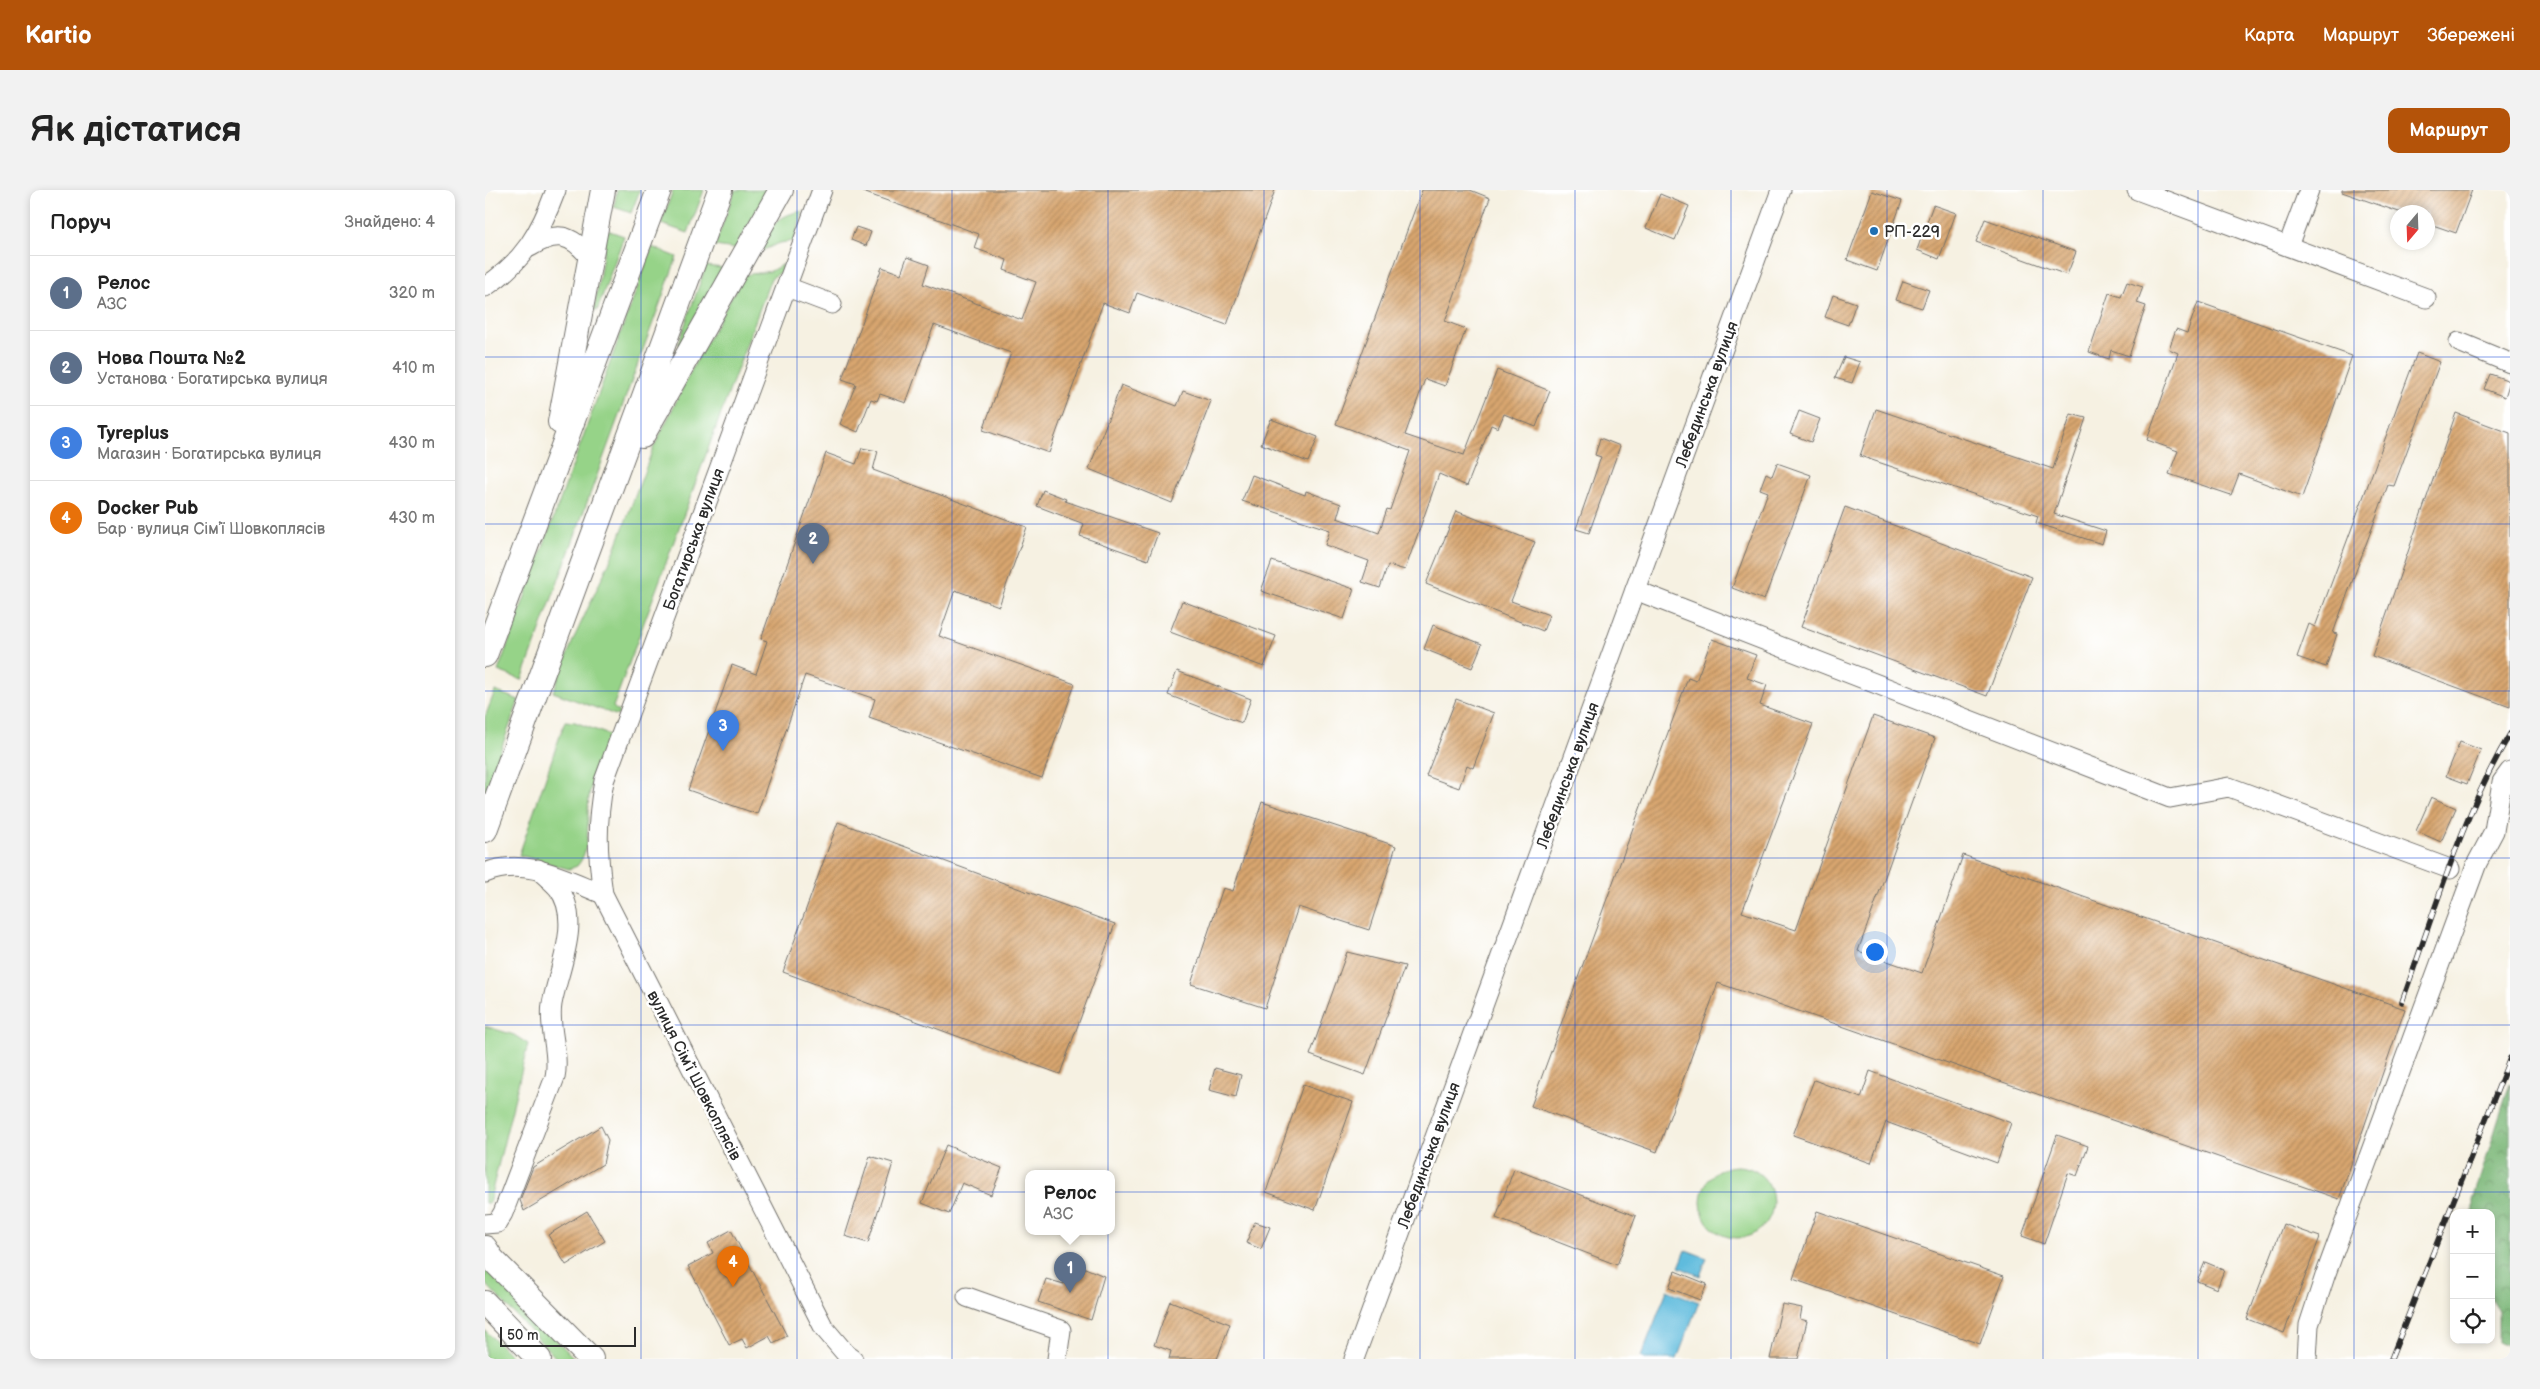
<!DOCTYPE html>
<html lang="uk">
<meta charset="utf-8">
<style>
:root{--surface:#fff;--page:#f2f2f2;--text:#222;--muted:#767676;--line:#e0e0e0;--accent:#b45309}
body{margin:0;font-family:"Balsamiq Sans",sans-serif;background:var(--page);color:var(--text)}
.controls{position:absolute;right:15px;bottom:15px;display:grid;overflow:hidden;border-radius:10px;box-shadow:0 2px 8px #0003}
.controls button{width:45px;height:45px;display:grid;place-items:center;padding:0;border:0;border-bottom:1px solid var(--line);background:var(--surface);color:var(--text);font:25px sans-serif}
.compass{position:absolute;left:1905px;top:15px;width:45px;height:45px;border-radius:50%;background:var(--surface);box-shadow:0 2px 8px #0003;rotate:199deg}
.scale{position:absolute;left:15px;bottom:12px;width:136px;box-sizing:border-box;padding-left:5px;border:2px solid #2b2b2b;border-top:0;font-size:14px;line-height:18px;white-space:nowrap;color:#2b2b2b;-webkit-text-stroke:4px #fff;paint-order:stroke}
.you{position:absolute;left:1389px;top:761px;width:18px;height:18px;margin:-12px;border:4px solid #fff;border-radius:50%;background:#1a73e8;box-shadow:0 0 0 8px #1a73e833}
.badge{display:grid;place-items:center;width:32px;height:32px;border-radius:50%;background:var(--accent);color:#fff;font-size:16px;font-weight:700}
.pin{position:absolute;translate:-50% -41px;filter:drop-shadow(0 1px 2px #0008)}
.pin::after{content:'';position:absolute;top:26px;width:18px;height:15px;background:inherit;clip-path:polygon(0 0,100% 0,50% 100%)}
.popup{position:absolute;left:540px;top:980px;width:90px;height:65px;box-sizing:border-box;display:grid;place-content:center;border-radius:10px;background:var(--surface);filter:drop-shadow(0 1px 4px #0005);font-size:16px;white-space:nowrap;color:var(--muted)}
.popup b{font-size:19px;color:var(--text)}
.popup::after{content:'';position:absolute;left:50%;top:100%;margin-left:-10px;border:10px solid transparent;border-top-color:var(--surface)}
.list{margin:0;padding:0;list-style:none}
h2{display:flex;justify-content:space-between;align-items:center;height:65px;margin:0;padding:0 20px;font-size:21px}
h2 small{font-size:16px;font-weight:400;color:var(--muted)}
.list li{display:grid;grid-template-columns:32px 1fr auto;gap:15px;align-items:center;box-sizing:border-box;height:75px;padding:0 20px;border-top:1px solid var(--line)}
.list b{display:block;font-size:19px;white-space:nowrap}
.list p{margin:0;font-size:16px;white-space:nowrap;color:var(--muted)}
.list em{font-size:16px;font-style:normal;color:var(--muted)}
.icon{flex:none;width:28px;height:28px;fill:none;stroke:currentColor;stroke-width:2;stroke-linecap:round;stroke-linejoin:round}
.map{position:relative;flex:none;width:2025px;height:1169px;overflow:hidden;border-radius:10px}
header{display:flex;align-items:center;gap:30px;box-sizing:border-box;height:70px;padding:0 25px;background:var(--accent);color:#fff}
header strong{font-size:24px}
nav{display:flex;gap:28px;margin-inline-start:auto;font-size:18px}
.intro{display:flex;align-items:center;justify-content:space-between;box-sizing:border-box;height:120px;padding:0 30px}
h1{margin:0;font-size:35px}
.button{padding:12px 22px;border-radius:10px;background:var(--accent);color:#fff;font-size:18px;font-weight:700}
main{display:flex;gap:30px;padding:0 30px}
aside{flex:1;background:var(--surface);border-radius:10px;box-shadow:0 2px 8px #0003}
.map>svg:first-child{display:block}
.grass{fill:#96d388;stroke:#607f5a}
.forest{fill:url(#forest-crowns);stroke:#527050}
.water{fill:#5fbbdd;stroke:#457384}
.building{fill:url(#building-hatch)}
.lines{fill:none;stroke-linecap:round;stroke-linejoin:round}
.minor-casing{stroke:#72706b;stroke-width:21}
.major-casing{stroke:#72706b;stroke-width:26}
.minor{stroke:#fff;stroke-width:19}
.major{stroke:#fff;stroke-width:24}
.rail-casing{stroke:#2b2b2b;stroke-width:5.5}
.rail{stroke:#fff;stroke-width:4;stroke-dasharray:11;stroke-linecap:butt}
.grid{fill:none;stroke:#1d4ed8;stroke-width:1;stroke-opacity:0.55}
.poi-dot{fill:#1f6fb2;stroke:#fff;stroke-width:2}
.labels{text-anchor:middle;stroke-width:5;stroke-linejoin:round;paint-order:stroke}
.poi-label{font-size:16px;fill:#2b2b2b;stroke:#fff;text-anchor:start}
.street-label{font-size:16px;fill:#2b2b2b;stroke:#fff}
</style>
<header>
<strong>Kartio</strong>
<nav><a>Карта</a><a>Маршрут</a><a>Збережені</a></nav>
</header>
<div class="intro"><h1>Як дістатися</h1><a class="button">Маршрут</a></div>
<main>
<aside>
<h2>Поруч<small>Знайдено: 4</small></h2>
<ul class="list">
<li><span class="badge" style="background:#5c6f8a">1</span><div><b>Релос</b><p>АЗС</p></div><em>320 m</em></li>
<li><span class="badge" style="background:#5c6f8a">2</span><div><b>Нова Пошта №2</b><p>Установа · Богатирська вулиця</p></div><em>410 m</em></li>
<li><span class="badge" style="background:#3f7fe0">3</span><div><b>Tyreplus</b><p>Магазин · Богатирська вулиця</p></div><em>430 m</em></li>
<li><span class="badge" style="background:#e8710a">4</span><div><b>Docker Pub</b><p>Бар · вулиця Сімʼї Шовкоплясів</p></div><em>430 m</em></li>
</ul>
</aside>
<div class="map">
<svg width="2025" height="1169" viewBox="0 0 2025 1169">
<defs>
<pattern id="forest-crowns" width="20" height="18" patternUnits="userSpaceOnUse" patternTransform="scale(1.25)"><rect width="20" height="18" fill="#78b574"/><path d="M2 6a3 3 0 1 1 6 0M12 15a3 3 0 1 1 6 0" fill="none" stroke="#63935f"/></pattern>
<pattern id="building-hatch" width="6" height="6" patternUnits="userSpaceOnUse" patternTransform="scale(1.25)"><rect width="6" height="6" fill="#d8a66f"/><path d="M-1 1l2-2M0 6l6-6M5 7l2-2" fill="none" stroke="#af875b"/></pattern>
</defs>
<rect width="100%" height="100%" fill="#fff"/>
<filter id="ink" filterUnits="userSpaceOnUse"><feTurbulence type="fractalNoise" baseFrequency=".02" numOctaves="2"/><feDisplacementMap in="SourceGraphic" scale="10" xChannelSelector="R" yChannelSelector="G"/><feConvolveMatrix kernelMatrix="1 2 1 2 8 2 1 2 1" color-interpolation-filters="sRGB"/></filter>
<filter id="wash" filterUnits="userSpaceOnUse"><feTurbulence type="fractalNoise" baseFrequency=".0096" numOctaves="4" result="noise"/><feDisplacementMap in="SourceGraphic" scale="20" xChannelSelector="R" yChannelSelector="G"/><feGaussianBlur stdDeviation="1.12" result="paint"/><feColorMatrix in="noise" values="0 0 0 0 0 0 0 0 0 0 0 0 0 0 0 0 0 1.4 0 .05"/><feComposite in="paint" operator="in"/></filter>
<g filter="url(#wash)">
<rect width="100%" height="100%" fill="#f6f1e2"/>
<g class="grass">
<polygon points="132,0 155,0 146,23 129,17"/>
<polygon points="188,0 219,0 203,43 176,34"/>
<polygon points="250,0 283,0 250,59 230,56"/>
<path d="M318,21L309,51L295,53L269,64C284,41 289,25 318,21Z"/>
<polygon points="122,40 139,46 112,121 109,120"/>
<polygon points="167,57 192,67 37,490 13,481"/>
<polygon points="298,74 295,83 286,88 128,517 134,522 133,526 68,502 89,448 129,362 167,261 209,175 259,85 286,81"/>
<polygon points="221,76 238,78 195,156 193,154"/>
<polygon points="10,501 34,510 0,603 0,527"/>
<path d="M80,531L90,532L124,545C117,563 109,582 105,601C100,625 108,659 92,676L84,679L34,665Z"/>
<polygon points="0,836 29,845 43,854 4,1013 0,1013"/>
<circle cx="1252" cy="1012" r="36"/>
<polygon points="0,1077 90,1169 72,1169 0,1093"/>
<polygon points="0,1140 29,1169 0,1169"/>
</g>
<polygon class="forest" points="2025,893 2025,1155 2013,1152 2013,1120 2006,1108 2006,1023 1988,1023 1988,1010"/>
<g class="water">
<polygon points="1201,1060 1222,1068 1215,1086 1194,1077"/>
<polygon points="1182,1100 1214,1112 1192,1169 1160,1169 1156,1167"/>
</g>
<g id="blocks">
<g class="building">
<polygon points="378,0 790,0 742,135 652,103 645,123 618,113 564,263 498,240 526,163 449,135 421,213 395,204 392,211 386,209 373,242 355,234 371,194 357,189 397,77 416,84 422,67 444,75 438,94 537,130 551,92 519,80 522,70 489,58 494,44 378,2"/>
<polygon points="937,0 985,0 1005,8 960,131 981,139 960,196 940,189 920,245 979,265 1012,180 1065,201 1051,237 1019,224 1013,238 1006,235 982,296 954,284 920,380 903,375 895,398 877,392 884,371 840,355 845,340 757,311 767,285 820,305 821,301 856,314 852,328 894,343 902,319 905,320 925,261 851,234"/>
<polygon points="1857,0 1987,0 1971,43 1942,33 1942,22 1914,22 1857,2"/>
<polygon points="1387,1 1417,11 1392,81 1362,70"/>
<polygon points="1175,4 1204,16 1190,50 1161,38"/>
<polygon points="1448,15 1471,23 1454,69 1432,60"/>
<polygon points="1500,29 1591,62 1582,85 1491,52"/>
<polygon points="371,37 386,42 381,56 366,50"/>
<polygon points="1418,91 1444,100 1437,118 1411,110"/>
<polygon points="1642,92 1658,97 1652,113 1661,116 1644,166 1626,160 1624,169 1604,162 1624,103 1636,107"/>
<polygon points="1348,105 1371,113 1363,135 1340,127"/>
<polygon points="1713,112 1867,166 1817,307 1754,284 1746,305 1684,284 1693,261 1662,250 1693,163 1684,159 1691,139 1702,143"/>
<polygon points="1932,163 1955,172 1909,296 1903,295 1848,443 1852,444 1841,477 1812,467 1824,434 1830,437"/>
<polygon points="1359,167 1375,172 1367,193 1350,188"/>
<polygon points="2005,184 2025,191 2020,207 1999,199"/>
<polygon points="636,195 692,216 698,201 726,211 687,313 604,279"/>
<polygon points="1391,219 1568,279 1586,224 1601,228 1569,324 1621,341 1617,354 1551,333 1553,326 1375,266"/>
<polygon points="1314,221 1335,229 1326,252 1305,244"/>
<polygon points="1971,223 2025,243 2025,517 1887,466"/>
<polygon points="786,229 833,247 823,272 776,254"/>
<polygon points="1115,248 1135,256 1104,343 1091,339 1116,267 1110,265"/>
<polygon points="377,258 393,261 388,280 542,337 514,416 470,400 454,446 590,494 557,588 384,528 390,509 320,485 272,624 203,600 247,475 271,484 282,451 276,449 341,263 371,274"/>
<polygon points="1292,273 1326,285 1279,410 1247,398 1283,302 1275,299 1281,283 1287,286"/>
<polygon points="558,300 581,309 580,311 673,343 663,370 595,346 599,334 552,316"/>
<polygon points="1360,317 1547,387 1502,506 1316,437"/>
<polygon points="971,321 1050,352 1026,411 1064,425 1058,441 941,394"/>
<polygon points="787,371 869,399 859,429 776,401"/>
<polygon points="697,411 791,446 779,477 685,442"/>
<polygon points="948,435 997,454 987,478 939,459"/>
<polygon points="1227,449 1271,465 1262,488 1282,495 1275,515 1328,534 1257,722 1311,740 1388,526 1450,548 1373,761 1437,783 1478,665 1920,819 1854,1009 1233,793 1172,962 1046,916 1203,488 1211,491"/>
<polygon points="692,481 766,509 757,533 683,505"/>
<polygon points="971,509 1009,523 988,578 982,575 974,598 941,586"/>
<polygon points="1975,552 1996,560 1982,594 1961,586"/>
<polygon points="1946,607 1971,618 1956,652 1931,641"/>
<polygon points="777,612 911,656 884,740 813,717 780,818 706,794 738,698 748,701"/>
<polygon points="353,632 630,734 575,884 298,782"/>
<polygon points="862,762 920,776 880,885 825,865"/>
<polygon points="730,878 756,885 751,907 724,900"/>
<polygon points="1385,881 1526,933 1512,973 1401,932 1386,973 1308,945 1329,890 1376,908"/>
<polygon points="818,895 868,912 830,1020 781,1002"/>
<polygon points="116,936 123,950 118,974 39,1021 35,1010 48,977"/>
<polygon points="1572,945 1603,956 1592,986 1583,983 1559,1054 1537,1046"/>
<polygon points="461,955 517,978 506,1005 477,993 464,1024 437,1013"/>
<polygon points="385,966 408,973 383,1053 360,1046"/>
<polygon points="1029,979 1151,1026 1132,1075 1011,1028"/>
<polygon points="102,1021 120,1051 81,1075 63,1045"/>
<polygon points="1332,1021 1519,1086 1495,1154 1308,1089"/>
<polygon points="770,1032 785,1037 776,1059 761,1053"/>
<polygon points="1798,1034 1835,1047 1799,1143 1762,1129"/>
<polygon points="246,1040 302,1146 288,1153 284,1146 262,1158 257,1149 244,1155 203,1076 228,1063 223,1053"/>
<polygon points="586,1072 619,1086 606,1130 553,1112 561,1089 579,1094"/>
<polygon points="1720,1072 1739,1080 1732,1099 1712,1091"/>
<polygon points="1190,1081 1222,1094 1215,1110 1184,1098"/>
<polygon points="685,1111 745,1134 732,1169 684,1169 686,1161 669,1155"/>
<polygon points="1297,1114 1317,1118 1315,1129 1322,1131 1313,1169 1285,1169"/>
</g>
</g>
</g>
<g filter="url(#ink)">
<use href="#blocks" fill-opacity="0" stroke="#72706b" stroke-width="1"/>
<g class="lines">
<g class="minor-casing">
<g id="minor">
<path d="M337,0L119,591C111,634 112,661 118,704L339,1138L361,1164L368,1169"/>
<polyline points="1652,0 1941,108"/>
<polyline points="1803,56 1824,0"/>
<path d="M45,57C71,41 86,43 105,68"/>
<path d="M0,97C39,71 55,43 71,0"/>
<polyline points="302,97 347,114"/>
<polyline points="1974,152 2025,173"/>
<polyline points="1150,400 1685,608 1744,597 1965,679"/>
<path d="M0,683C39,666 82,690 118,704"/>
<path d="M0,1034L12,1033L18,1023L70,887C75,863 63,839 67,814C73,780 98,730 73,698C67,691 59,685 53,679"/>
<polyline points="482,1107 576,1140 572,1169"/>
<polyline points="869,1169 1296,0"/>
<polyline points="1822,1169 1824,1135 1840,1086 1992,673 2009,641 2017,592 2025,581"/>
</g>
</g>
<g class="major-casing">
<g id="major">
<polyline points="75,232 118,0"/>
<polyline points="157,246 296,0"/>
<polyline points="0,465 174,0"/>
<polyline points="0,640 235,0"/>
<polyline points="0,1058 7,1069 106,1169"/>
<polyline points="0,1113 54,1169"/>
</g>
</g>
<use href="#minor" class="minor"/>
<use href="#major" class="major"/>
<g class="rail-casing">
<g id="rail">
<path d="M1917,812C1949,724 1977,624 2025,544"/>
<polyline points="1906,1169 2025,868"/>
</g>
</g>
<use href="#rail" class="rail"/>
</g>
</g>
<path class="grid" d="M156,0V1169M312,0V1169M467,0V1169M623,0V1169M779,0V1169M935,0V1169M1090,0V1169M1246,0V1169M1402,0V1169M1558,0V1169M1713,0V1169M1869,0V1169M0,167H2025M0,334H2025M0,501H2025M0,668H2025M0,835H2025M0,1002H2025"/>
<circle class="poi-dot" cx="1389" cy="41" r="5"/>
<g class="labels">
<g class="poi-label">
<text x="1399" y="47">РП-229</text>
</g>
<g class="street-label">
<text transform="translate(1221 204) rotate(-70)" y="6">Лебединська вулиця</text>
<text transform="translate(208 349) rotate(-70)" y="6">Богатирська вулиця</text>
<text transform="translate(1082 585) rotate(-70)" y="6">Лебединська вулиця</text>
<text transform="translate(210 885) rotate(63)" y="6">вулиця Сімʼї Шовкоплясів</text>
<text transform="translate(943 965) rotate(-70)" y="6">Лебединська вулиця</text>
</g>
</g>
</svg>
<div class="controls">
<button>+</button>
<button>−</button>
<button><svg class="icon" aria-label="locate" viewBox="0 0 24 24"><circle cx="12" cy="12" r="6"/><path d="M12 2v4M12 18v4M2 12h4M18 12h4"/></svg></button>
</div>
<svg class="compass" viewBox="-18 -18 36 36"><path d="M0-13l5 13h-10z" fill="#e53935"/><path d="M0 13l5-13h-10z" fill="#767676"/></svg>
<div class="scale">50 m</div>
<div class="you"></div>
<div class="pin badge" style="left:585px;top:1103px;background:#5c6f8a">1</div>
<div class="popup"><b>Релос</b>АЗС</div>
<div class="pin badge" style="left:328px;top:374px;background:#5c6f8a">2</div>
<div class="pin badge" style="left:238px;top:561px;background:#3f7fe0">3</div>
<div class="pin badge" style="left:248px;top:1097px;background:#e8710a">4</div>
</div>
</main>
